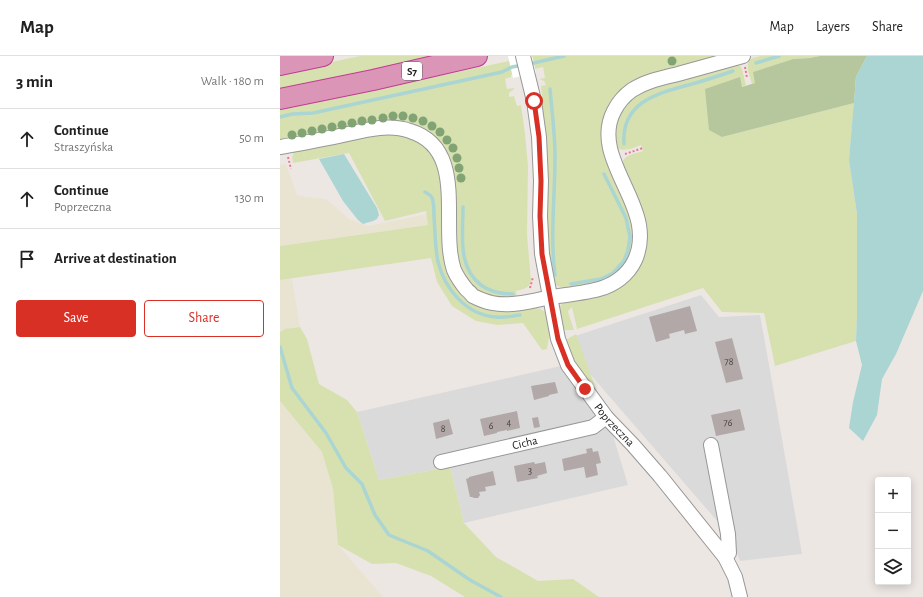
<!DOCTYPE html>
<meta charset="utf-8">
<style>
:root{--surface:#fff;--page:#f6f6f6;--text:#222;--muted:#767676;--line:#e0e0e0;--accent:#d93025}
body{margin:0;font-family:"Alegreya Sans",sans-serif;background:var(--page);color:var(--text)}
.controls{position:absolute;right:12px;bottom:12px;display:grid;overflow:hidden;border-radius:4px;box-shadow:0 2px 10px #0003}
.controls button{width:36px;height:36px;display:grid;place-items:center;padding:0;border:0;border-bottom:1px solid var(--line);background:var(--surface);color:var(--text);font:20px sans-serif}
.stop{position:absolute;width:12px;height:12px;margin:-9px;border:3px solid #d93025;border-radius:50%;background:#fff}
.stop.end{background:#d93025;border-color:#fff;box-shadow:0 1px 4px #0008}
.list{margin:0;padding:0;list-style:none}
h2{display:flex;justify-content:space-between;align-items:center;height:52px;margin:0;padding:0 16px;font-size:17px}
h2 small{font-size:13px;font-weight:400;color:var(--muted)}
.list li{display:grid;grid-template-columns:26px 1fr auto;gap:12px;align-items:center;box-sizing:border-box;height:60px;padding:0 16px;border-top:1px solid var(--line)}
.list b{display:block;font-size:15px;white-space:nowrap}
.list p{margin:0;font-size:13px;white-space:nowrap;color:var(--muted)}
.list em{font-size:13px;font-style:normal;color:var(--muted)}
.actions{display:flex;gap:8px;padding:12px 16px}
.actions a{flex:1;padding:9px 0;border:1px solid var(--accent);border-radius:4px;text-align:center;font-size:14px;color:var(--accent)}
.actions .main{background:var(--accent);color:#fff}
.icon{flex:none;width:22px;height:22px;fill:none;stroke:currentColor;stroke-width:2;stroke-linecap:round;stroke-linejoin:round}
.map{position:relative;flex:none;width:643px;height:541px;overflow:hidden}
header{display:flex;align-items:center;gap:24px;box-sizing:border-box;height:56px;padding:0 20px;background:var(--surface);border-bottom:1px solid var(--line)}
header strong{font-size:19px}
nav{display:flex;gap:22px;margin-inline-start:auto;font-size:14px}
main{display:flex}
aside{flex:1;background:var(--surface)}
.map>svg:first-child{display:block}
.residential{fill:#dbdada}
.farmland{fill:#e9e4d1}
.grass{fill:#d7e1b0}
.forest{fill:#b6c79e}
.water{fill:#aad5d2}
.pier{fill:#fff}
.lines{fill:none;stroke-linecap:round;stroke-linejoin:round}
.stream{stroke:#aad5d2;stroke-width:3.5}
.building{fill:#b2a8a7}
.minor-casing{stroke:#979797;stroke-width:16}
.highway-casing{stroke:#c23a92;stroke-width:22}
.path{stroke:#e87a90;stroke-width:2;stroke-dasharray:2 2;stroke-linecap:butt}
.minor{stroke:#fff;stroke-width:14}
.highway{stroke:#db95b7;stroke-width:20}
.tree{fill:#82a474}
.route{stroke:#d93025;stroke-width:5}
.labels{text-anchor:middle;stroke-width:3;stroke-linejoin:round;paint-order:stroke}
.number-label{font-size:10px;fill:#424040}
.shield{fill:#fff;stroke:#616161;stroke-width:1}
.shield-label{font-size:11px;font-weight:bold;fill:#1d1d1d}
.street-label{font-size:12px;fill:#1d1d1d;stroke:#fff}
</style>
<header>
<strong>Map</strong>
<nav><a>Map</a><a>Layers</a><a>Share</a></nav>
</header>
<main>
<aside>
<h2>3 min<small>Walk · 180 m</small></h2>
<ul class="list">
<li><svg class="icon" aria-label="ahead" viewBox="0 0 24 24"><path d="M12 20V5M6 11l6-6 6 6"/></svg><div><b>Continue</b><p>Straszyńska</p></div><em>50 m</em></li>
<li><svg class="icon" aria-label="ahead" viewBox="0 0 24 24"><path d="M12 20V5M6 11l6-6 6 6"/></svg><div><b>Continue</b><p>Poprzeczna</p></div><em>130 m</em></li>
<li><svg class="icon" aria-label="arrive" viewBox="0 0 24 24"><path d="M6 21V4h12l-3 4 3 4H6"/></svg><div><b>Arrive at destination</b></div></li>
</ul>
<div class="actions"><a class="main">Save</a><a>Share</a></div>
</aside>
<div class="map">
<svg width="643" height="541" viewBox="0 0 643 541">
<rect width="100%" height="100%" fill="#ede7e4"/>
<g class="residential">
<polygon points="421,239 439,261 480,259 493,331 522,498 460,505 451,481 297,303 292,281"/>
<polygon points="285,309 331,373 348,429 184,467 170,411 99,424 77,356"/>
</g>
<g class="farmland">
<polygon points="6,108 17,139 26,141 46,143 69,163 88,170 147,158 148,169 0,190 0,109"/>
<polygon points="12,222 20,271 5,273 0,276 0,224"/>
<polygon points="0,345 42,396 53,433 58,489 103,541 0,541"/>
</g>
<g class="grass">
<polygon points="80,0 168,0 0,36 0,17"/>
<path d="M252,0H448L331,47L342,140L351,163L354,177L353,190L347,207L336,219L315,228L284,232L275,229L270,222L259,41L262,40L261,30L266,29L264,25L259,23L265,22L263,11L231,19V21L225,23L227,33L234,32V33L229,37V41L234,40L237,50L241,49L245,78L248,110L247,179L251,225C249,233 243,233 236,235L237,242H210L193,232L182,218L176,197L174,134L138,72L0,88V54Z"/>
<path d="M481,0H540L530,2L513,3L473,16L476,27L472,28C470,21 464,8 471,3C474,1 478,1 481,0Z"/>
<path d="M457,8L461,11L462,13L466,29L462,31L459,21L442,81L574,47L569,104L577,158V259L576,285L495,310L484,257L442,256L423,232L297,273L292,251L288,255L289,259L294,274H285L281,271L278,253L282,248L361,207L342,108C344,98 355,98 363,95L361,89C353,92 344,97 336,91C336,85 334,77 335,71C337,53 352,42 367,33Z"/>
<path d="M100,78L120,79L141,87L151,97L156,106L161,125L163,184L196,249C205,253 216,256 226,255C240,255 257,246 267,258L269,281L267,293L262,294L243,267L217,269L196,265L172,250L157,226L151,202L0,224V190L148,169L146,155L105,165L69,97L13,107L12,101L14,96Z"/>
<polygon points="20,271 27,283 39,328 67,344 77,356 99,424 170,411 184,467 216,501 258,525 293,523 319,541 185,541 151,520 116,507 92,508 58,489 53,433 42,396 0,345 0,276 5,273"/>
<polygon points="296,278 318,339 293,306 285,285 289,282"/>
</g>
<polygon class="forest" points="540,0 587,0 576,21 574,47 442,81 429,74 425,33 460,21 462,31 475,27 473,16 513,3 530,2"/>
<g class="water">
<polygon points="587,0 643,0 643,235 616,298 602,323 597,359 583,385 569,372 573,346 582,309 576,285 577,259 577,158 569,104 576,21"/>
<polygon points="64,98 97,152 99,159 97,163 93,165 83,168 78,164 63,145 39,103"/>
</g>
<polygon class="pier" points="228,0 252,0 256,17 233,22"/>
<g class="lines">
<g class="stream">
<polyline points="476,7 499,0"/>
<polyline points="249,8 284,0"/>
<path d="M270,33C272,56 275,78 275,101C275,140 270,179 275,219"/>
<polyline points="0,61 12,58 33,57 222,16 232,11 243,9"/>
<path d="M344,88C341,45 379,37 412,28C426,24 439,20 453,15"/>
<path d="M145,136C148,138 151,139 152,142C154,147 154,155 154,160C155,175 155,191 158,206C165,233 186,259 216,261C224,262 232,260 240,259"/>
<path d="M183,151C183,178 177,211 201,229C210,236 221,238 233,238"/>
<polyline points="291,228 321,223 333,217 344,205 348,194 350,181 346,162 324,118"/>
<polyline points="0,291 12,332 46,377 66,412 82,428 95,459 109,479 148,495 190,524 221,541"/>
</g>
</g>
<g class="building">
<polygon points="410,250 417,275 405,278 404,274 389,278 390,282 376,286 369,261"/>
<polygon points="452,282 463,323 446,327 435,286"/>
<polygon points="275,326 278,337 269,339 269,340 254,344 251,330"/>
<polygon points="460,353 465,374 436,380 431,359"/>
<polygon points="237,355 240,372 227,375 227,374 217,376 217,377 204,380 200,363"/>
<polygon points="258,361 260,371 254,372 252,362"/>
<polygon points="169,363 173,378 156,383 153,367"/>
<polygon points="312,392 313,396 318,395 321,407 316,408 318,419 306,422 304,411 284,415 282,403 307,397 306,393"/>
<polygon points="254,406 255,408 265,406 267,417 257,420 258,422 237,426 234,410"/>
<polygon points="213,415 216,429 205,431 206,435 199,436 200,439 198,442 194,442 192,441 190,441 186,423 189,422 189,421"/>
</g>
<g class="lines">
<g class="minor-casing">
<g id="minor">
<path id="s1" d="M243,0L254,45L259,81L261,125L260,160L262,198L278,283L288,309L326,361L353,389L380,420L445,501L455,521L460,541"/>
<path d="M0,91C20,88 39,84 59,80C82,75 107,67 130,75C189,93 159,170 174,214C177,221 182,228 187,234C188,234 192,239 193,240C197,242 207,246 212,247C231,251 252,245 271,241C286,239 304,237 319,233C334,229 348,219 355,204C360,193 361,181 359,169C353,132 314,93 334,55C338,47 345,39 352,34C366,25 382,22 398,18C419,12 441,6 463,0"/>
<polyline points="431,389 448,478 449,497 445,501"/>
<path id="s2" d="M161,406L313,371L326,361"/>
</g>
</g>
<g class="highway-casing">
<g id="highway">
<polyline points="0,9 43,0"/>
<polyline points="0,43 93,24 197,0"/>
</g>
</g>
<g class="path">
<polyline points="465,11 467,22"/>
<polyline points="345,98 363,92"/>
<polyline points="8,101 11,113"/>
<polyline points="250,232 253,221"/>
</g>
<use href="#minor" class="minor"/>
<use href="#highway" class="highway"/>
</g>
<g class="tree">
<circle cx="392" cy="5" r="4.5"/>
<circle cx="113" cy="60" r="4.5"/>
<circle cx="123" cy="60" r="4.5"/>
<circle cx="103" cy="62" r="4.5"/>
<circle cx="133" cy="62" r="4.5"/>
<circle cx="92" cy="64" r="4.5"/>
<circle cx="82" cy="65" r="4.5"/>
<circle cx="143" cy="65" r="4.5"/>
<circle cx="72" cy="67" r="4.5"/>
<circle cx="62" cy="69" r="4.5"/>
<circle cx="152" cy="70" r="4.5"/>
<circle cx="52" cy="71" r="4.5"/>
<circle cx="42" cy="73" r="4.5"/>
<circle cx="32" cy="75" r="4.5"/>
<circle cx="160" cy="76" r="4.5"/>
<circle cx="22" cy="77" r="4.5"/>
<circle cx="12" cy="79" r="4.5"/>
<circle cx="167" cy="84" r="4.5"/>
<circle cx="173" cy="92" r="4.5"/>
<circle cx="177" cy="102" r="4.5"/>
<circle cx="179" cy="112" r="4.5"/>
<circle cx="181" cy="122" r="4.5"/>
</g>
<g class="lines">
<polyline class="route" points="254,45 259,81 261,125 260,160 262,198 278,283 288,309 305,333"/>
</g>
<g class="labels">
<g class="number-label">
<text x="449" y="309">78</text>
<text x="229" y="370">4</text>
<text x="448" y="370">76</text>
<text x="211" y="373">6</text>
<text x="163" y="376">8</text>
<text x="250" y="418">3</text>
</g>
<rect class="shield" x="122" y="6" width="20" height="18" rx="3"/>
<g class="shield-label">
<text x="132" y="19">S7</text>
</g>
<g class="street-label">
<text dy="4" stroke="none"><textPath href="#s1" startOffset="390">Poprzeczna</textPath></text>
<text dy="4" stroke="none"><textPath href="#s2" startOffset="86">Cicha</textPath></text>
</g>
</g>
</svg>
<div class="controls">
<button>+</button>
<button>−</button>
<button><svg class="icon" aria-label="layers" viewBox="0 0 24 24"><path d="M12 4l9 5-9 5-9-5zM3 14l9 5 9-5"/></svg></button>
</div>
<div class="stop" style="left:254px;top:45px"></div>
<div class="stop end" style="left:305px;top:333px"></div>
</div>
</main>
